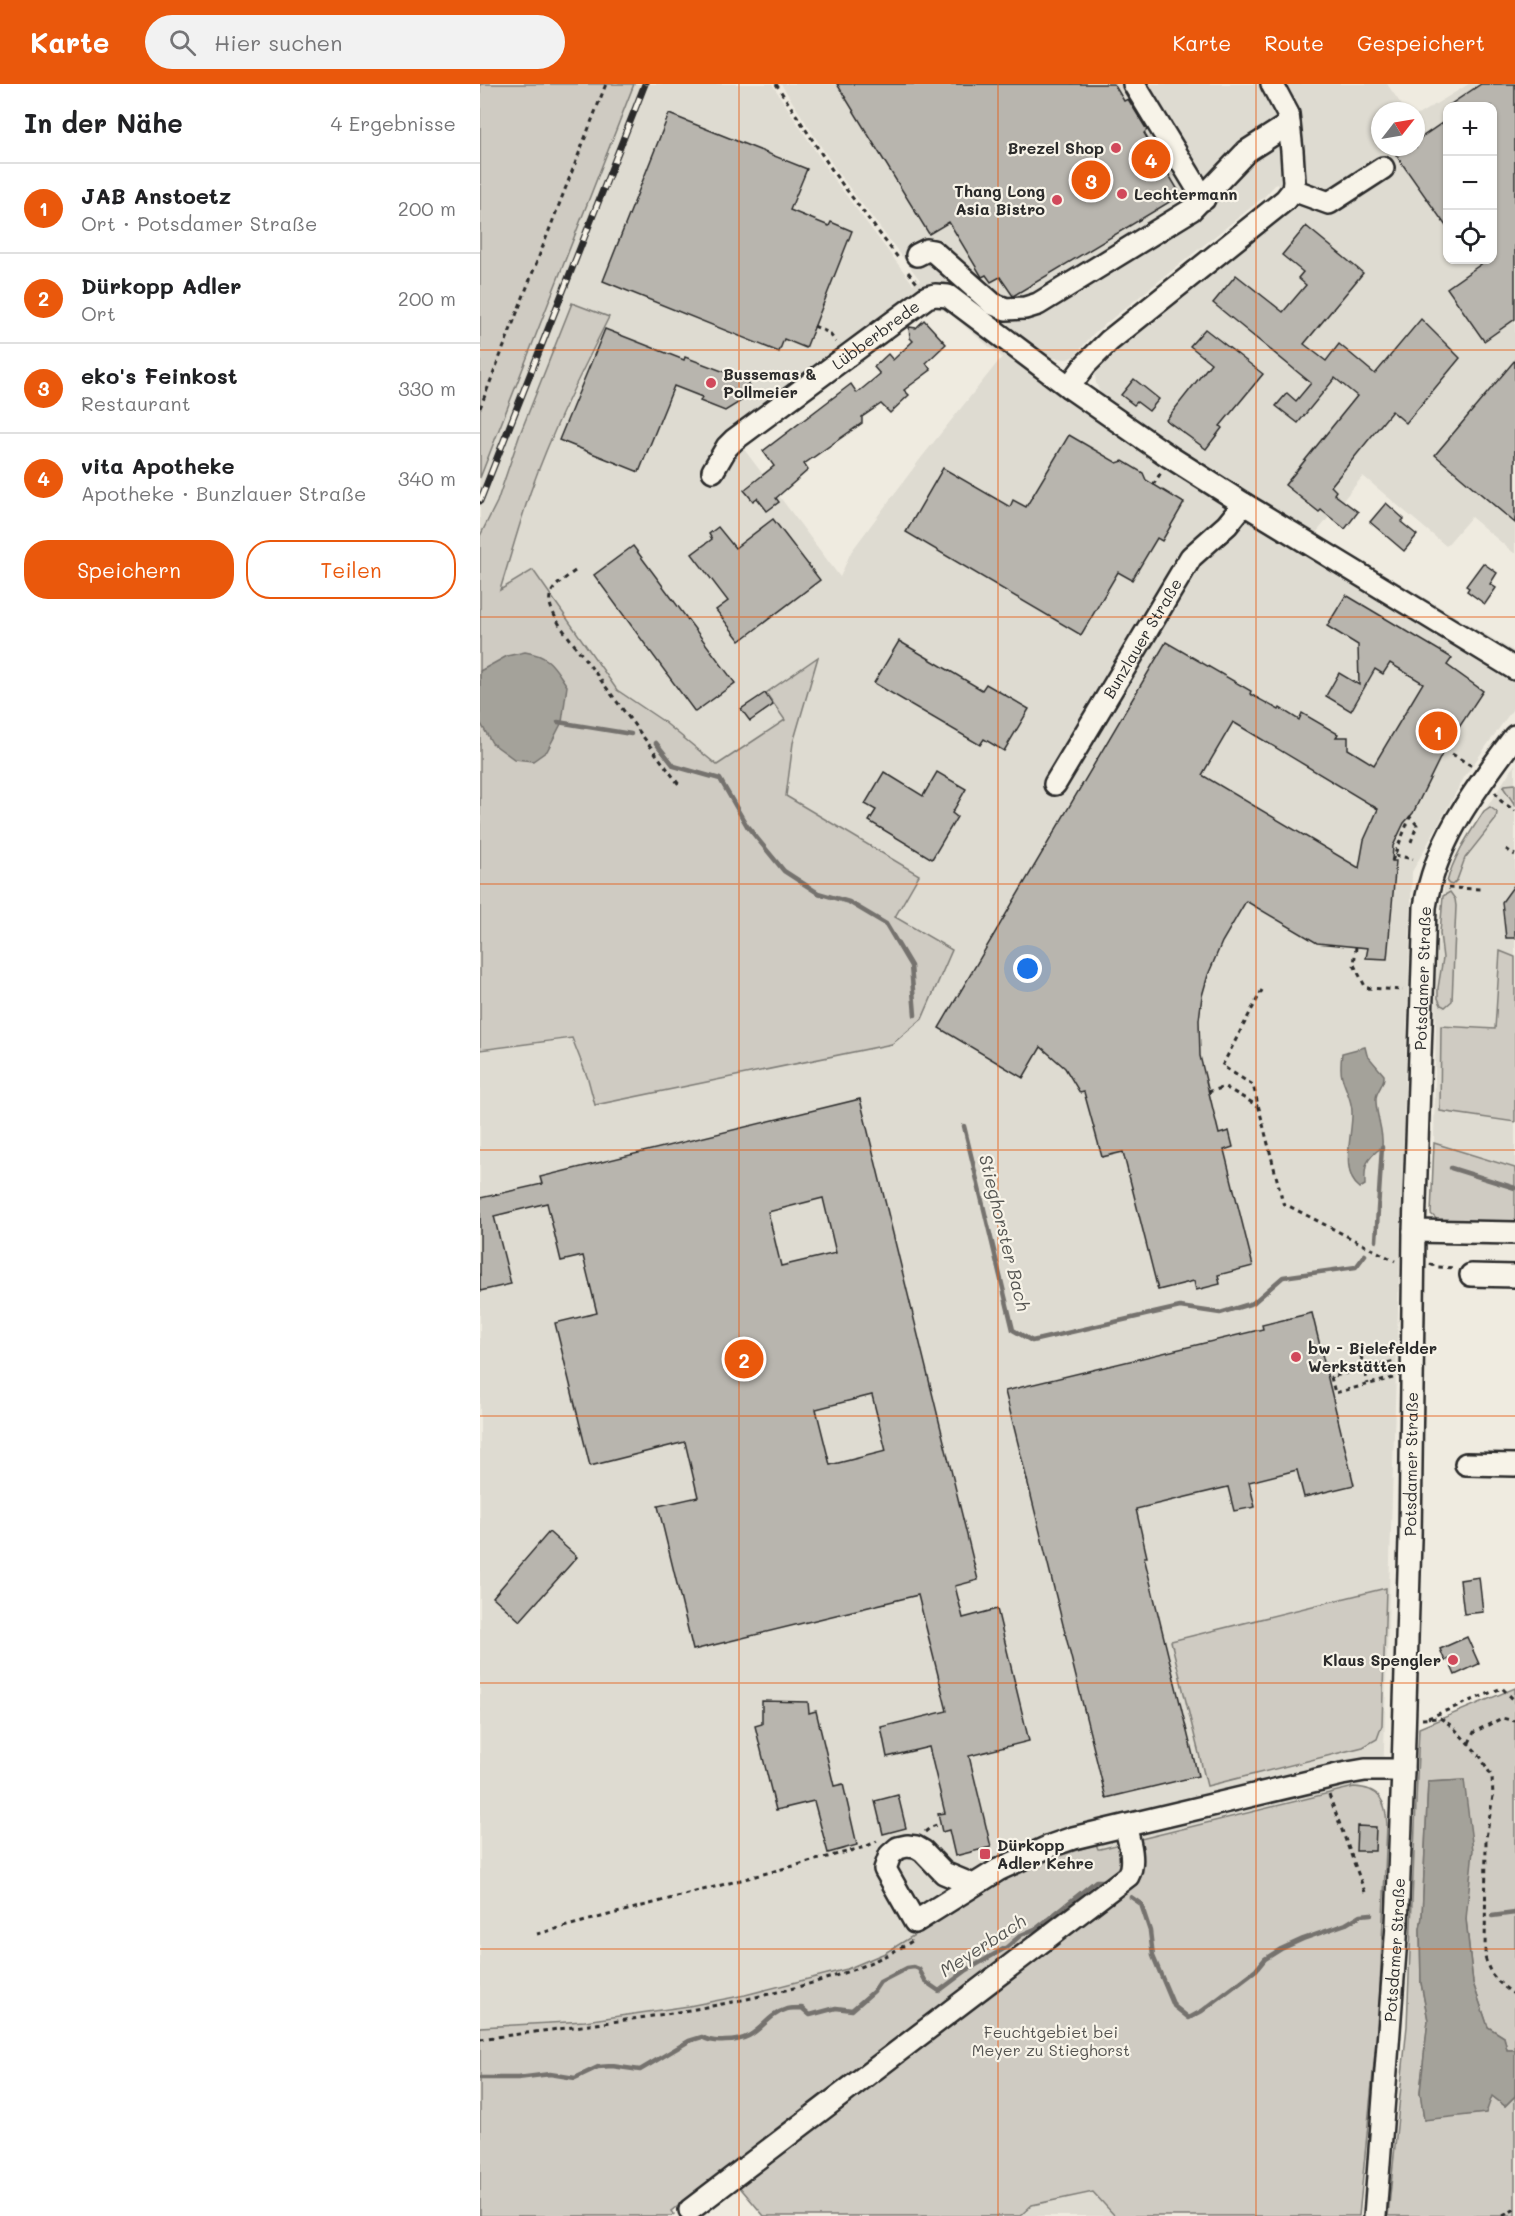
<!DOCTYPE html>
<html lang="de">
<meta charset="utf-8">
<style>
:root{--surface:#fff;--page:#f2f2f2;--text:#202124;--muted:#757577;--line:#e0e0e0;--accent:#ea580c}
body{margin:0;font-family:Mali,sans-serif;background:var(--page);color:var(--text)}
.controls{position:absolute;right:18px;top:18px;display:grid;overflow:hidden;border-radius:12px;box-shadow:0 2px 4px #0004}
.controls button{width:54px;height:54px;display:grid;place-items:center;padding:0;border:0;border-bottom:2px solid var(--line);background:var(--surface);color:var(--text);font:30px sans-serif}
.compass{position:absolute;left:891px;top:18px;width:54px;height:54px;border-radius:50%;background:var(--surface);box-shadow:0 2px 4px #0004;rotate:59deg}
.you{position:absolute;left:548px;top:885px;width:21px;height:21px;margin:-15px;border:4px solid #fff;border-radius:50%;background:#1a73e8;box-shadow:0 0 0 9px #1a73e833}
.badge{display:grid;place-items:center;width:39px;height:39px;border-radius:50%;background:var(--accent);color:#fff;font-size:20px;font-weight:700}
.pin{position:absolute;translate:-50% -50%;border:3px solid #fff;box-shadow:0 2px 6px #0006}
.list{margin:0;padding:0;list-style:none}
h2{display:flex;justify-content:space-between;align-items:center;height:78px;margin:0;padding:0 24px;font-size:26px}
h2 small{font-size:20px;font-weight:400;color:var(--muted)}
.list li{display:grid;grid-template-columns:39px 1fr auto;gap:18px;align-items:center;box-sizing:border-box;height:90px;padding:0 24px;border-top:2px solid var(--line)}
.list b{display:block;font-size:22px;white-space:nowrap}
.list p{margin:0;font-size:20px;white-space:nowrap;color:var(--muted)}
.list em{font-size:20px;font-style:normal;color:var(--muted)}
.actions{display:flex;gap:12px;padding:18px 24px}
.actions a{flex:1;padding:14px 0;border:2px solid var(--accent);border-radius:24px;text-align:center;font-size:21px;color:var(--accent)}
.actions .main{background:var(--accent);color:#fff}
.icon{flex:none;width:33px;height:33px;fill:none;stroke:currentColor;stroke-width:2;stroke-linecap:round;stroke-linejoin:round}
.map{position:relative;flex:none;width:1035px;height:2132px;overflow:hidden}
header{display:flex;align-items:center;gap:36px;box-sizing:border-box;height:84px;padding:0 30px;background:var(--accent);color:#fff}
header strong{font-size:28px}
nav{display:flex;gap:33px;margin-inline-start:auto;font-size:21px}
.search{width:420px;height:54px;background:var(--page);display:flex;align-items:center;gap:15px;box-sizing:border-box;padding:0 21px;border-radius:33px;color:var(--muted);font-size:22px}
main{display:flex}
aside{flex:1;background:var(--surface)}
.map>svg:first-child{display:block}
.built{fill:#dedbd1;fill-rule:evenodd}
.green{fill:#cfcbc2;stroke:#7d7b76;stroke-width:1.5}
.water{fill:#a4a29a;stroke:#74726e;stroke-width:1.5}
.lines{fill:none;stroke-linecap:round;stroke-linejoin:round}
.stream{stroke:#74726e;stroke-width:4.5}
.building{fill:#b8b5ae;stroke:#2b2b2b;stroke-width:1.5;fill-rule:evenodd}
.minor-casing{stroke:#2b2b2b;stroke-width:26}
.path{stroke:#2b2b2b;stroke-width:3;stroke-dasharray:4.5 4.5;stroke-linecap:butt}
.minor{stroke:#f7f3e8;stroke-width:21}
.rail-casing{stroke:#2b2b2b;stroke-width:7}
.rail{stroke:#f7f3e8;stroke-width:4.5;stroke-dasharray:14;stroke-linecap:butt}
.grid{fill:none;stroke:#e8590c;stroke-width:1.5;stroke-opacity:0.55}
.poi-dot{fill:#d1495b;stroke:#f7f3e8;stroke-width:2}
.labels{text-anchor:middle;stroke-width:4.5;stroke-linejoin:round;paint-order:stroke}
.poi-label{font-size:16px;font-weight:bold;fill:#2b2b2b;stroke:#f7f3e8;text-anchor:start}
.street-label{font-size:16px;fill:#2b2b2b;stroke:#f7f3e8}
.park-label{font-size:16px;fill:#545351;stroke:#f7f3e8}
.water-label{font-size:18px;font-style:italic;fill:#555552;stroke:#f7f3e8}
</style>
<header>
<strong>Karte</strong>
<div class="search"><svg class="icon" aria-label="search" viewBox="0 0 24 24"><circle cx="10" cy="10" r="6"/><path d="M15 15l6 6"/></svg>Hier suchen</div>
<nav><a>Karte</a><a>Route</a><a>Gespeichert</a></nav>
</header>
<main>
<aside>
<h2>In der Nähe<small>4 Ergebnisse</small></h2>
<ul class="list">
<li><span class="badge">1</span><div><b>JAB Anstoetz</b><p>Ort · Potsdamer Straße</p></div><em>200 m</em></li>
<li><span class="badge">2</span><div><b>Dürkopp Adler</b><p>Ort</p></div><em>200 m</em></li>
<li><span class="badge">3</span><div><b>eko's Feinkost</b><p>Restaurant</p></div><em>330 m</em></li>
<li><span class="badge">4</span><div><b>vita Apotheke</b><p>Apotheke · Bunzlauer Straße</p></div><em>340 m</em></li>
</ul>
<div class="actions"><a class="main">Speichern</a><a>Teilen</a></div>
</aside>
<div class="map">
<svg width="1035" height="2132" viewBox="0 0 1035 2132">
<rect width="100%" height="100%" fill="#efebe0"/>
<filter id="ink" filterUnits="userSpaceOnUse"><feTurbulence type="fractalNoise" baseFrequency=".0167" numOctaves="2"/><feDisplacementMap in="SourceGraphic" scale="12" xChannelSelector="R" yChannelSelector="G"/><feConvolveMatrix kernelMatrix="1 2 1 2 8 2 1 2 1" color-interpolation-filters="sRGB"/></filter>
<g filter="url(#ink)">
<g class="built">
<path d="M154,0H292L353,94L433,200L440,196L358,89L301,0H907L926,27H900V63H936V32L989,0H1035V470L991,433L966,462L883,392L836,449L1035,568V622L985,692L932,788L903,1696L620,1765H618L616,1760L569,1775L516,1800L393,1875L338,1894L209,1922L105,1937L0,1943V966L93,954L108,995L115,1021L414,833L439,792L306,713L313,659L337,574L305,636L237,681L183,637L137,606L53,486L20,506L50,409L66,368L128,233L92,220L0,480V379L97,145ZM968,22H1012V176H968ZM796,100L818,116L632,267L615,291L616,299L621,311L570,274L587,275L594,273L613,250L784,113ZM456,224L470,229L490,247L522,273L441,374L371,468L360,493L263,364L441,229Z"/>
<polygon points="1035,680 1035,1084 954,1059 957,871 964,803 980,764"/>
<polygon points="613,2108 635,2132 540,2132 551,2121"/>
</g>
<g class="green">
<polygon points="0,0 154,0 0,394"/>
<path d="M92,219L129,233C100,291 71,349 50,409C39,441 30,474 20,506L53,486L137,606L183,637L237,681L305,636L286,609L338,573L313,659L306,712L439,791L415,833L472,866L442,935L412,960L115,1021L108,995L92,954L0,966V452L17,418L40,350Z"/>
<polygon points="1035,700 1035,721 1023,703 1025,701"/>
<path d="M1010,723L1017,728L1016,735L985,774L977,796L972,801L969,800L967,798C974,771 990,749 1004,727Z"/>
<polygon points="970,808 975,815 976,822 972,917 965,923 961,921 958,914 958,904 963,874 960,849 963,812"/>
<polygon points="1020,867 1035,873 1035,1038 960,1027 961,942 1015,945"/>
<polygon points="954,1059 1035,1084 1035,1142 960,1138 951,1130"/>
<polygon points="906,1504 902,1641 897,1655 883,1663 727,1702 691,1557"/>
<polygon points="1035,1604 1035,1966 1027,1966 1024,1953 1008,1943 993,1899 986,1835 984,1696 948,1698 942,1833 940,1845 941,1899 948,1936 940,2008 944,2036 1012,2012 1025,2022 1035,2012 1035,2132 908,2132 927,1942 939,1644"/>
<path d="M874,1703C900,1704 906,1717 907,1741L899,1928L879,2132H635L613,2108L552,2121L540,2132H284L258,2101L372,2013L358,1998L192,2127L194,2130L191,2132H0V1943L105,1937L209,1922L265,1911L367,1885L405,1869L529,1793L569,1775L616,1760L618,1765H620Z"/>
</g>
<g class="water">
<path d="M45,568C71,572 74,583 87,602L82,638L67,667L53,677L34,675L12,659L0,638V587L27,572Z"/>
<path d="M885,963L887,971L904,991C905,1000 897,1005 896,1014C895,1030 904,1046 902,1063C886,1075 884,1081 885,1101L880,1104C859,1089 873,1050 872,1028C872,1015 865,1005 862,993C860,986 861,977 862,969Z"/>
<polygon points="984,1696 993,1766 986,1835 993,1899 1008,1943 1024,1953 1027,1966 1035,1966 1035,2012 1025,2022 1012,2012 1006,2029 944,2036 940,2008 948,1936 941,1899 940,1845 942,1833 948,1698"/>
</g>
<g class="lines">
<g class="stream">
<polyline points="78,638 151,650"/>
<polyline points="176,659 194,682 240,695 267,742 304,787 338,809 369,818 406,840 431,882 435,931"/>
<polyline points="484,1042 533,1246 552,1257 700,1223 740,1229 773,1219 803,1193 876,1183 885,1171"/>
<polyline points="971,1084 1035,1104"/>
<polyline points="896,1157 902,1063"/>
<polyline points="651,1813 661,1820 670,1847 673,1872 694,1922 709,1934 722,1927 776,1886 785,1875 801,1865 823,1855 866,1840 881,1831 891,1830"/>
<polyline points="1012,1832 1035,1829"/>
<path d="M0,1994H38L70,1990L95,1994L118,1983L132,1982L160,1986L209,1957L222,1953C229,1957 236,1958 245,1957C281,1957 281,1933 307,1925C312,1924 318,1924 322,1924L330,1931L356,1924L372,1926L394,1907L400,1898L427,1884L434,1883L439,1885L446,1898L459,1907L487,1886L527,1863L541,1851L557,1844L616,1797H624"/>
</g>
</g>
<g class="building">
<polygon points="357,0 634,0 644,17 648,15 667,46 664,49 701,111 533,212 520,193 511,198 506,191 502,193 469,138 449,150"/>
<polygon points="1001,0 1035,0 1035,235 1004,257 967,204 1007,176 1012,176 1012,22 968,22"/>
<polygon points="189,30 327,85 310,126 349,142 351,138 372,147 326,264 304,255 299,268 123,197"/>
<polygon points="968,35 968,145 916,71 927,63 936,63 936,57"/>
<polygon points="826,142 883,189 824,260 846,277 859,260 895,290 941,235 980,274 926,339 912,327 851,402 856,407 854,410 878,428 865,445 841,426 839,428 805,401 877,312 855,294 818,339 796,322 807,309 816,317 831,299 733,219 756,191 803,228 826,201 818,194 823,188 802,171"/>
<polygon points="444,236 466,260 446,279 451,286 424,306 429,311 410,329 401,320 382,333 382,339 324,380 328,386 296,414 299,418 287,427 277,414 273,417 264,406 294,382 283,367 371,300 377,309 400,290 394,283 408,270 413,276 433,257 430,254 429,243 436,244"/>
<polygon points="125,245 204,276 205,273 266,296 274,309 245,327 220,317 222,313 194,302 159,388 79,356"/>
<polygon points="725,245 783,290 740,342 742,344 726,365 686,336 731,279 710,262"/>
<polygon points="1035,276 1035,439 955,371"/>
<polygon points="654,295 679,315 669,327 657,318 654,321 641,311"/>
<polygon points="589,351 637,379 643,377 663,389 666,396 704,419 682,457 677,454 652,496 638,488 601,551 426,448 463,384 530,423 533,416 546,423"/>
<polygon points="906,419 924,435 921,438 937,451 924,467 890,438"/>
<polygon points="293,435 340,496 260,557 236,526 248,517 212,470 232,455 229,450 238,443 255,464"/>
<polygon points="153,462 255,599 215,628 114,491"/>
<polygon points="1003,479 1017,489 1010,500 1016,504 1005,520 987,507 989,504 986,502"/>
<path d="M866,511L972,574L967,581L1003,607L964,666L933,729L924,739L913,762L912,777H916L907,875L886,874L888,864L837,859L766,817L742,858L728,891L722,912L719,936L720,972L739,1050L749,1047L753,1063L744,1066L773,1182L738,1191L740,1200L716,1206L714,1197L678,1206L643,1068L622,1073L604,1008L600,1009L585,984L561,963L543,994L459,944L686,558L771,607L770,610L799,626L800,624L819,636L822,629L858,650L856,653H868V665L894,681L943,599L910,579L903,590L895,585L871,627L846,612L859,589L879,601L878,561L847,542ZM753,638L898,725L884,756L879,784L722,691Z"/>
<polygon points="419,557 502,606 506,600 549,625 524,667 504,655 500,661 394,599"/>
<polygon points="285,609 293,621 270,637 261,625"/>
<polygon points="404,688 443,712 457,688 486,705 472,729 477,733 452,775 389,737 396,726 385,720"/>
<polygon points="1035,800 1035,854 1026,854 1022,818"/>
<path d="M380,1015L498,1496L475,1502L483,1534L517,1525L549,1657L489,1672L511,1763L475,1772L469,1746L462,1748L458,1730L465,1729L449,1663L407,1673L401,1643L467,1627L438,1511L213,1566L178,1422L218,1413L205,1358L110,1382L75,1239L117,1229L103,1172L81,1177L67,1119L14,1132L31,1200L0,1207V1114L62,1100L60,1093ZM343,1114L356,1169L301,1182L288,1128ZM392,1311L406,1367L350,1381L336,1325Z"/>
<polygon points="832,1229 874,1401 824,1413 817,1386 769,1398 775,1423 754,1427 748,1403 656,1425 667,1473 664,1473 718,1692 626,1714 525,1307 783,1245 782,1241"/>
<polygon points="69,1448 97,1473 40,1537 13,1513"/>
<polygon points="999,1493 1003,1528 984,1530 980,1496"/>
<polygon points="987,1553 999,1580 975,1591 968,1575 965,1577 960,1565"/>
<polygon points="282,1617 328,1618 329,1629 336,1627 354,1702 363,1700 377,1761 348,1769 334,1717 296,1726 275,1642 282,1640"/>
<polygon points="418,1711 426,1744 403,1750 395,1717"/>
<polygon points="877,1742 896,1743 895,1767 876,1767"/>
</g>
<g class="lines">
<g class="minor-casing">
<g id="minor">
<polyline points="654,0 724,115"/>
<polyline points="813,106 849,119 903,84"/>
<polyline points="437,171 447,166 453,167 513,220 526,225 545,224 558,220 711,126 767,67 809,40"/>
<polyline points="589,303 606,280 629,257 805,116 813,106 814,98 812,67 808,30 792,0"/>
<path id="s1" d="M233,387L247,363L254,356L447,213L455,211L468,212L589,303L690,373L764,420L1035,585"/>
<path id="s2" d="M575,700L711,473L747,441L764,420"/>
<polyline points="934,1147 1035,1149"/>
<polyline points="991,1191 1035,1192"/>
<polyline points="986,1380 1035,1381"/>
<polyline points="493,1801 464,1789 443,1767 436,1763 427,1762 418,1764 410,1771 405,1785 435,1838 518,1786 570,1762 593,1754 862,1690 885,1686 923,1686"/>
<path d="M210,2126L648,1792C656,1778 649,1756 645,1742"/>
<path id="s3" d="M895,2132L917,1841L923,1686L930,1455L934,1147L945,823C956,755 995,706 1035,652"/>
</g>
</g>
<g class="path">
<polyline points="296,0 356,92 419,175"/>
<polyline points="428,188 437,199"/>
<polyline points="334,242 349,249 356,258"/>
<polyline points="0,324 126,0"/>
<polyline points="673,401 682,387"/>
<path d="M95,487C67,507 62,512 81,543L200,702"/>
<polyline points="972,670 992,682"/>
<polyline points="1015,708 1021,717 1035,727"/>
<polyline points="1026,765 1035,771"/>
<polyline points="915,771 933,775"/>
<polyline points="912,777 930,733 937,741 931,758"/>
<polyline points="968,804 1001,805"/>
<polyline points="876,863 874,881 886,904 923,906"/>
<polyline points="782,906 742,982 773,1001 803,1119 915,1177"/>
<polyline points="728,1008 745,1003 778,1022"/>
<polyline points="950,1180 957,1183 976,1184"/>
<polyline points="881,1272 888,1300"/>
<polyline points="913,1294 855,1309 851,1293 915,1277"/>
<polyline points="948,1634 1022,1604 1035,1617"/>
<path d="M942,1635L960,1634L972,1642L1000,1672L1012,1693L1013,1712L1006,1754L1005,1873C1010,1893 1019,1899 1035,1911"/>
<polyline points="989,1659 994,1648 1022,1634 1035,1637"/>
<polyline points="849,1711 886,1811"/>
<polyline points="445,1748 451,1743 460,1740"/>
<polyline points="57,1850 385,1763 397,1757"/>
<path d="M0,1955C92,1943 185,1933 276,1913C333,1900 383,1887 434,1856"/>
<polyline points="1023,2132 1035,2125"/>
</g>
<use href="#minor" class="minor"/>
<g class="rail-casing">
<polyline id="rail" points="0,417 165,0"/>
</g>
<use href="#rail" class="rail"/>
</g>
</g>
<path class="grid" d="M259,0V2132M518,0V2132M776,0V2132M0,266H1035M0,533H1035M0,800H1035M0,1066H1035M0,1332H1035M0,1599H1035M0,1865H1035"/>
<g class="poi-dot">
<circle cx="636" cy="64" r="6"/>
<circle cx="642" cy="110" r="6"/>
<circle cx="577" cy="116" r="6"/>
<circle cx="231" cy="299" r="6"/>
<circle cx="816" cy="1273" r="6"/>
<circle cx="973" cy="1576" r="6"/>
<rect x="499" y="1764" width="12" height="12" rx="3"/>
</g>
<g class="labels">
<g class="poi-label">
<text x="624" y="70" text-anchor="end">Brezel Shop</text>
<text x="565" y="113" text-anchor="end">Thang Long<tspan x="565" dy="18">Asia Bistro</tspan></text>
<text x="654" y="116">Lechtermann</text>
<text x="243" y="296">Bussemas &amp;<tspan x="243" dy="18">Pollmeier</tspan></text>
<text x="828" y="1270">bw - Bielefelder<tspan x="828" dy="18">Werkstätten</tspan></text>
<text x="961" y="1582" text-anchor="end">Klaus Spengler</text>
<text x="517" y="1767">Dürkopp<tspan x="517" dy="18">Adler Kehre</tspan></text>
</g>
<g class="street-label">
<text dy="6" stroke="none"><textPath href="#s1" startOffset="214">Lübberbrede</textPath></text>
<text dy="6" stroke="none"><textPath href="#s2" startOffset="170">Bunzlauer Straße</textPath></text>
<text dy="6" stroke="none"><textPath href="#s3" startOffset="1239">Potsdamer Straße</textPath></text>
<text dy="6" stroke="none"><textPath href="#s3" startOffset="753">Potsdamer Straße</textPath></text>
<text dy="6" stroke="none"><textPath href="#s3" startOffset="267">Potsdamer Straße</textPath></text>
</g>
<g class="park-label">
<text x="571" y="1954">Feuchtgebiet bei<tspan x="571" dy="18">Meyer zu Stieghorst</tspan></text>
</g>
<g class="water-label">
<text transform="translate(524 1149) rotate(76)" y="6">Stieghorster Bach</text>
<text transform="translate(503 1862) rotate(-33)" y="6">Meyerbach</text>
</g>
</g>
</svg>
<div class="controls">
<button>+</button>
<button>−</button>
<button><svg class="icon" aria-label="locate" viewBox="0 0 24 24"><circle cx="12" cy="12" r="6"/><path d="M12 2v4M12 18v4M2 12h4M18 12h4"/></svg></button>
</div>
<svg class="compass" viewBox="-18 -18 36 36"><path d="M0-13l5 13h-10z" fill="#e53935"/><path d="M0 13l5-13h-10z" fill="#757577"/></svg>
<div class="you"></div>
<div class="pin badge" style="left:958px;top:647px">1</div>
<div class="pin badge" style="left:264px;top:1275px">2</div>
<div class="pin badge" style="left:611px;top:96px">3</div>
<div class="pin badge" style="left:671px;top:75px">4</div>
</div>
</main>
